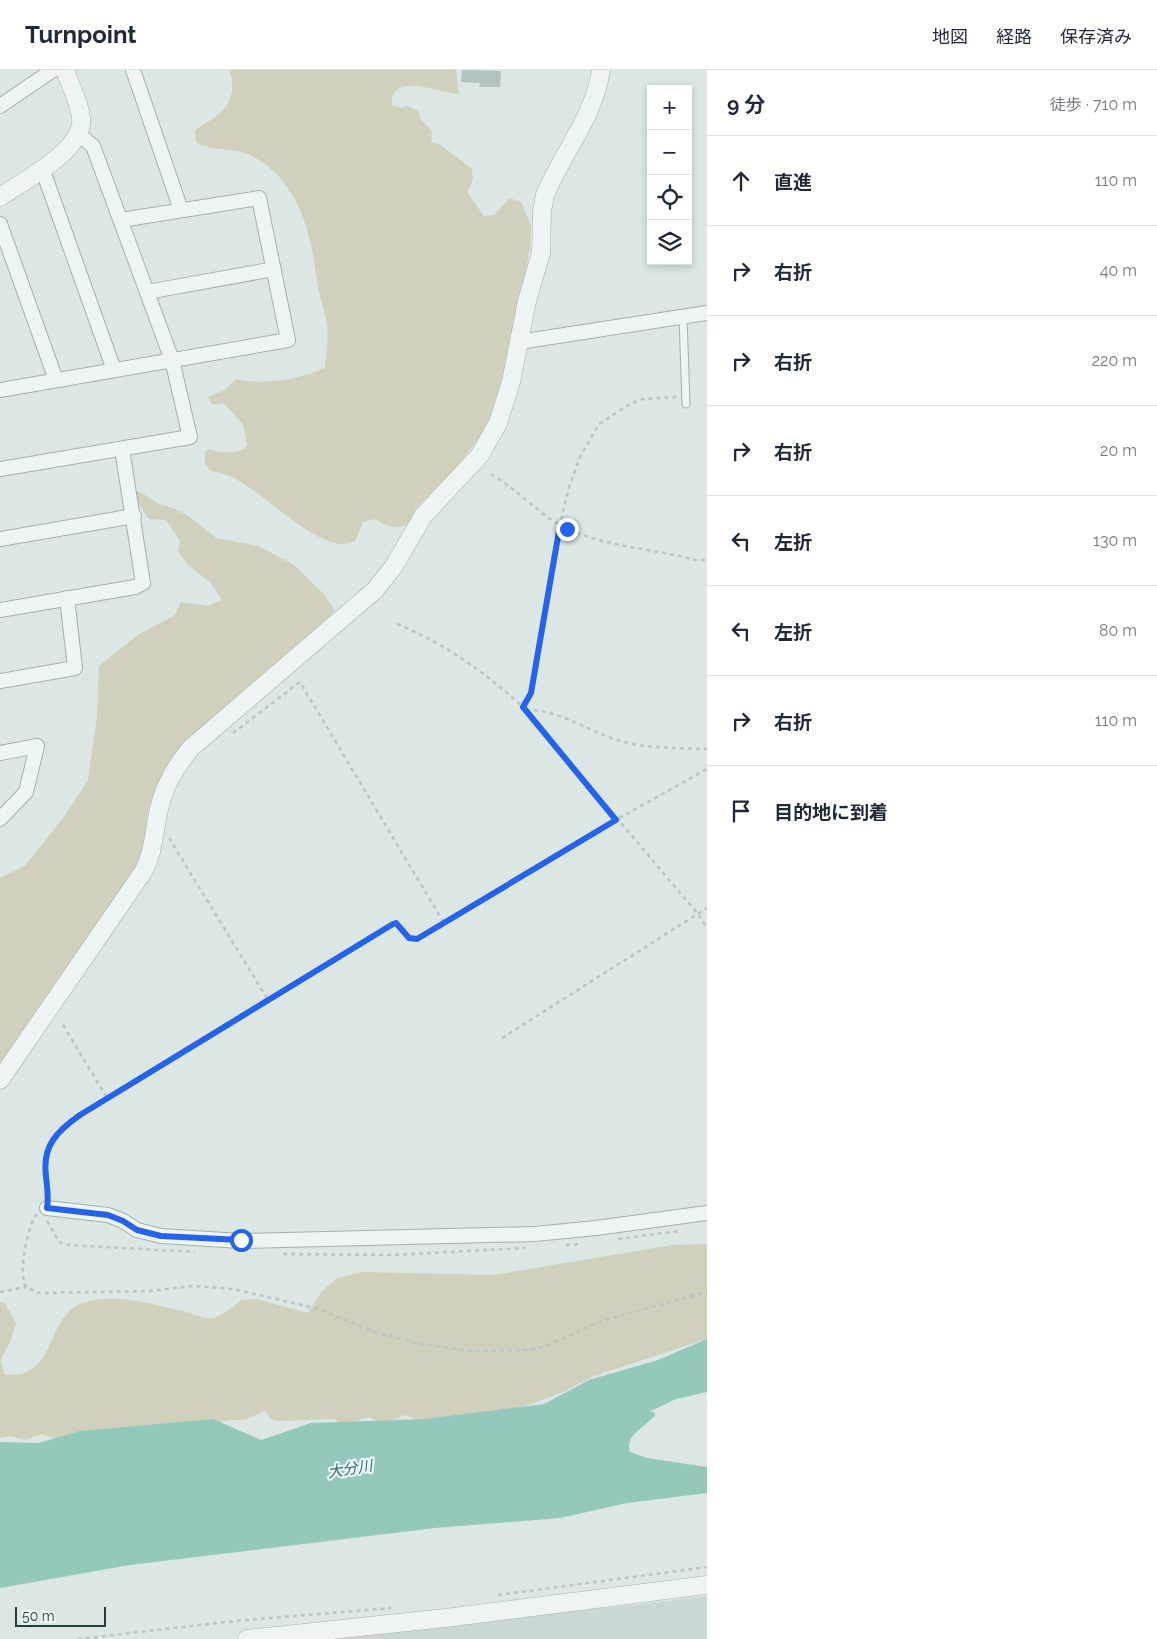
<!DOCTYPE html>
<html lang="ja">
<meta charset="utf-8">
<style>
:root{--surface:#fff;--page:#f6f6f7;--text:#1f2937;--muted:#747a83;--line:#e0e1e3}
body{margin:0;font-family:Raleway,"Noto Sans JP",sans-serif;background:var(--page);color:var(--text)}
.controls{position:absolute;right:15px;top:15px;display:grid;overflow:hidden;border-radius:0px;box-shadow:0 2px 8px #0003}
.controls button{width:45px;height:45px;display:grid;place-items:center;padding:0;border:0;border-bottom:1px solid var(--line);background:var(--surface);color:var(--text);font:25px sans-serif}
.scale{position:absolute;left:15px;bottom:12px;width:91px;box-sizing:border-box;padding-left:5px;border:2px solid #253c3a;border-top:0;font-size:14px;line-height:18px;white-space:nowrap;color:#253c3a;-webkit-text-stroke:4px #eaf4f3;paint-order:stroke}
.stop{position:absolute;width:15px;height:15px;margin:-11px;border:4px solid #2563eb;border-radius:50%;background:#fff}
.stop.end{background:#2563eb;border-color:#fff;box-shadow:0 1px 5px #0008}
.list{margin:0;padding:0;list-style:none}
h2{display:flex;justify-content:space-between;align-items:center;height:65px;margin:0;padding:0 20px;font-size:21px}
h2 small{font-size:16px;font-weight:400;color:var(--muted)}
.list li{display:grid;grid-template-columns:32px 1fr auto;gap:15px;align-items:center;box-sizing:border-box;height:90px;padding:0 20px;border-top:1px solid var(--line)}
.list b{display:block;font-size:19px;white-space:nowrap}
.list em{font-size:16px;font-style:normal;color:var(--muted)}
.icon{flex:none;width:28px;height:28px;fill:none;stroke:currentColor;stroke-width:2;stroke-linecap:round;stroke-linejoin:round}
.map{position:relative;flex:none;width:707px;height:1569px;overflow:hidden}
header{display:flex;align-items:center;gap:30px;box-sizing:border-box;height:70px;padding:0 25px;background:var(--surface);border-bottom:1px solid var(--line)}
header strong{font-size:24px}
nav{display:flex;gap:28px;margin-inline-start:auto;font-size:18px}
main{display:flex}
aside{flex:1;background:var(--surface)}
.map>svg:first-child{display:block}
.built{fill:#c9d8d6}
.green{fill:#d0d0bc}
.water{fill:#94c8bd}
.building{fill:#b2c3c1}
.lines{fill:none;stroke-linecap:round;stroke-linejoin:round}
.service-casing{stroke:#a1b0ae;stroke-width:9}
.minor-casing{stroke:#a1b0ae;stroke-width:16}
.tertiary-casing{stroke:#a1b0ae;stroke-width:19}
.path{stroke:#bac4c4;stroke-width:2.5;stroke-dasharray:4 4;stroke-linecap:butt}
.service{stroke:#eef4f4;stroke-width:7}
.minor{stroke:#eef4f4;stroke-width:14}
.tertiary{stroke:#eef4f4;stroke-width:18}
.route{stroke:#2563eb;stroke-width:6}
.labels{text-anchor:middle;stroke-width:4.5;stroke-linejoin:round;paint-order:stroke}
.water-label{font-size:15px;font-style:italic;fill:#2e7165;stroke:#eaf4f3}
</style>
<header>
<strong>Turnpoint</strong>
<nav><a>地図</a><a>経路</a><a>保存済み</a></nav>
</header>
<main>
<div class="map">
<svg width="707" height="1569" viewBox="0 0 707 1569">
<rect width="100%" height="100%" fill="#dbe6e5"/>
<polygon class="built" points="707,1526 707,1569 320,1569 642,1534"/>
<g class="green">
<path d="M230,0H456L459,24C440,23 390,0 392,35L401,38L407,36L418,41L420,49L432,61L431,72L441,75L472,99L473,110L467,122L484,146L494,145L510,128L522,133L531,157L530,178L503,319L492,351L455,399L415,439L411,453C396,460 388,457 375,449L363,452L355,471C351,472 345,475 341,474C298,469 252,404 211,401L205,394V382L208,379C217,383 242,385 247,375L243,354L222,332L218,335L212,334L208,327L225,320L236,309C261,316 302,309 325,298C326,284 329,269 327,256C325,240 319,226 317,211C311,163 300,113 254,87C236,76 213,83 196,72L195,60C220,44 239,36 230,0Z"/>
<polygon points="135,421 142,423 159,434 173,438 190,447 216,468 258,476 294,495 324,524 335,541 171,691 155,719 147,746 148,767 135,803 0,999 0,808 25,796 63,748 88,710 97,646 99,596 139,564 175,545 181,532 208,536 222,530 210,512 188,495 178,481 180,471 166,450 149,449 136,430"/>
<path d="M707,1174V1269L594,1306L561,1323L528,1335L498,1342L423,1352L405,1345L385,1353L367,1347L350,1354L341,1355L335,1349L277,1351L271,1349L265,1341L244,1350H229L187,1360L58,1369L41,1364L25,1370L11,1366L0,1368V1232L5,1233L16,1253L11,1270L1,1289L4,1304C58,1312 44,1246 83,1233C115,1222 154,1235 186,1242C193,1244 204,1249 212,1248C222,1247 234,1236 241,1230L256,1229L308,1243L322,1221L338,1208L362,1202L493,1205L672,1175Z"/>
</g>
<path class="water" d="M707,1269V1322L676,1329L649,1342H654L655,1345C646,1357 624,1365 630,1382L647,1388L707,1397V1423L627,1433L560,1448L435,1458L130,1495L0,1518V1372L38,1373L80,1361L213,1349L261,1370L311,1353L425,1349L544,1334L589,1310L658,1290Z"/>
<polygon class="building" points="462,0 501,1 500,17 479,17 480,13 461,12"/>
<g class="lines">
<g class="service-casing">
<polyline id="service" points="683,246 686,334"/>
</g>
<g class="minor-casing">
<g id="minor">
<polyline points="133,0 181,140"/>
<polyline points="0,36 53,0"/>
<polyline points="42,98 114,300"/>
<polyline points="0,154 56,310"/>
<polyline points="147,222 274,199"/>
<polyline points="519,272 707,243"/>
<polyline points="0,320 288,270 259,128 121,150"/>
<polyline points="0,399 190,367 172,290 93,76 79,65"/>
<polyline points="0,469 134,446"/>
<polyline points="0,540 135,517 143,513 122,379"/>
<polyline points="0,611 75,598 67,528"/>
<polyline points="0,683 37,676 26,722 0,749"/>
<polyline points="47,1138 108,1145 123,1151 137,1160 161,1166 241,1171 535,1164 596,1158 707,1143"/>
</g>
</g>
<g class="tertiary-casing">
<g id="tertiary">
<path d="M0,127C23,111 86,79 81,47C79,31 70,15 65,0"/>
<path d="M0,1010L143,802C154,782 154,761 159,739C164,716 176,696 191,678L375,520L394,496L423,446L480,385L498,353L511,312L527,231L541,183L542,141L545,125C563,82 594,47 601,0"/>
<polyline points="247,1569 445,1548 707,1515"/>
</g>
</g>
<g class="path">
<path d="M491,404C517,419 536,442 562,456C602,477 652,478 695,490H707"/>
<path d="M397,554C444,573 486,603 523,637L698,844L707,858"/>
<polyline points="523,637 531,623 560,455 569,417 580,387 599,354 630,334 643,329 677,327"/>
<path d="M526,640C556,639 586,659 614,669C644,679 676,678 707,679"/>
<polyline points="233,663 300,612 444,853"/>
<polyline points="169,768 268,930"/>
<polyline points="63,955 107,1028"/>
<polyline points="502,968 707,838"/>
<path d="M49,1126C49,1119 47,1113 46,1106C42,1076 57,1061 80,1045L393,854L396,853L409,868L417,869L616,750L707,699"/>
<path d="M37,1144C27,1157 18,1203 26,1217L38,1223L150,1221L193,1216L233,1219L319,1239L374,1262L421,1274L471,1281L527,1280L543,1277L604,1250L707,1222"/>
<polyline points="47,1151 59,1172 70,1175 195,1182"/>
<polyline points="618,1169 679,1161"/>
<polyline points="566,1175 582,1174"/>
<polyline points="283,1184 392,1185 525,1178"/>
<polyline points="0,1222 26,1217"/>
<polyline points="498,1525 707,1497"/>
<polyline points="78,1569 235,1551 391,1538"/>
</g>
<use href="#service" class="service"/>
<use href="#minor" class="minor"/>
<use href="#tertiary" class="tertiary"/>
</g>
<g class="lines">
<path class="route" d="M241,1170L161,1166L137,1160L123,1151L108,1145L47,1138C49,1126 47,1118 46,1106C42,1076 57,1061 80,1045L393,854L396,853L409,868L417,869L616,750L523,637L531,623L560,455L567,459"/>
</g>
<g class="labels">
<g class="water-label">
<text transform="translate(350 1399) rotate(-9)" y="5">大分川</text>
</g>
</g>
</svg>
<div class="controls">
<button>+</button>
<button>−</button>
<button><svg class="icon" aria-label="locate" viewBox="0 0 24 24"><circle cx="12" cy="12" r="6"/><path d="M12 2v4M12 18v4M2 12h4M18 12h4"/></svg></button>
<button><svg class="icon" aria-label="layers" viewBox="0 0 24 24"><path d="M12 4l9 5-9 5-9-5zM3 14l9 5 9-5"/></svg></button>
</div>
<div class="scale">50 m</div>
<div class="stop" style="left:241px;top:1170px"></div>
<div class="stop end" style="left:567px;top:459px"></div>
</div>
<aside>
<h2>9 分<small>徒歩 · 710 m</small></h2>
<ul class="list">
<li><svg class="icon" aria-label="ahead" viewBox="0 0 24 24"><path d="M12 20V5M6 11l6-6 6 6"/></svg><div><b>直進</b></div><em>110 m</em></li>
<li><svg class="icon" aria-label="right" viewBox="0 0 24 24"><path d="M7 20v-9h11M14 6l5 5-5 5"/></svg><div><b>右折</b></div><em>40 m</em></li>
<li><svg class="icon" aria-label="right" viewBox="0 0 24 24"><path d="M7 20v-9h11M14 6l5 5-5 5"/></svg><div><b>右折</b></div><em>220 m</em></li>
<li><svg class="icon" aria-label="right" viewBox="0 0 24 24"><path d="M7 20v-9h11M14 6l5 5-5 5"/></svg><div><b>右折</b></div><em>20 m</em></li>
<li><svg class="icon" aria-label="left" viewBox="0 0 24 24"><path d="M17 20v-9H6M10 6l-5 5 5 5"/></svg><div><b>左折</b></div><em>130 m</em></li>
<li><svg class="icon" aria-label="left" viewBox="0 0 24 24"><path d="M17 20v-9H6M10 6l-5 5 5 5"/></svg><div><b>左折</b></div><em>80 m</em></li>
<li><svg class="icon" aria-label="right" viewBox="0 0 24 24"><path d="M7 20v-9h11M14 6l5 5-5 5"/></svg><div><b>右折</b></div><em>110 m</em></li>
<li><svg class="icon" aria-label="arrive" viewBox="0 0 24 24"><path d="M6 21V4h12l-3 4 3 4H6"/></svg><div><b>目的地に到着</b></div></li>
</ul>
</aside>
</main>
